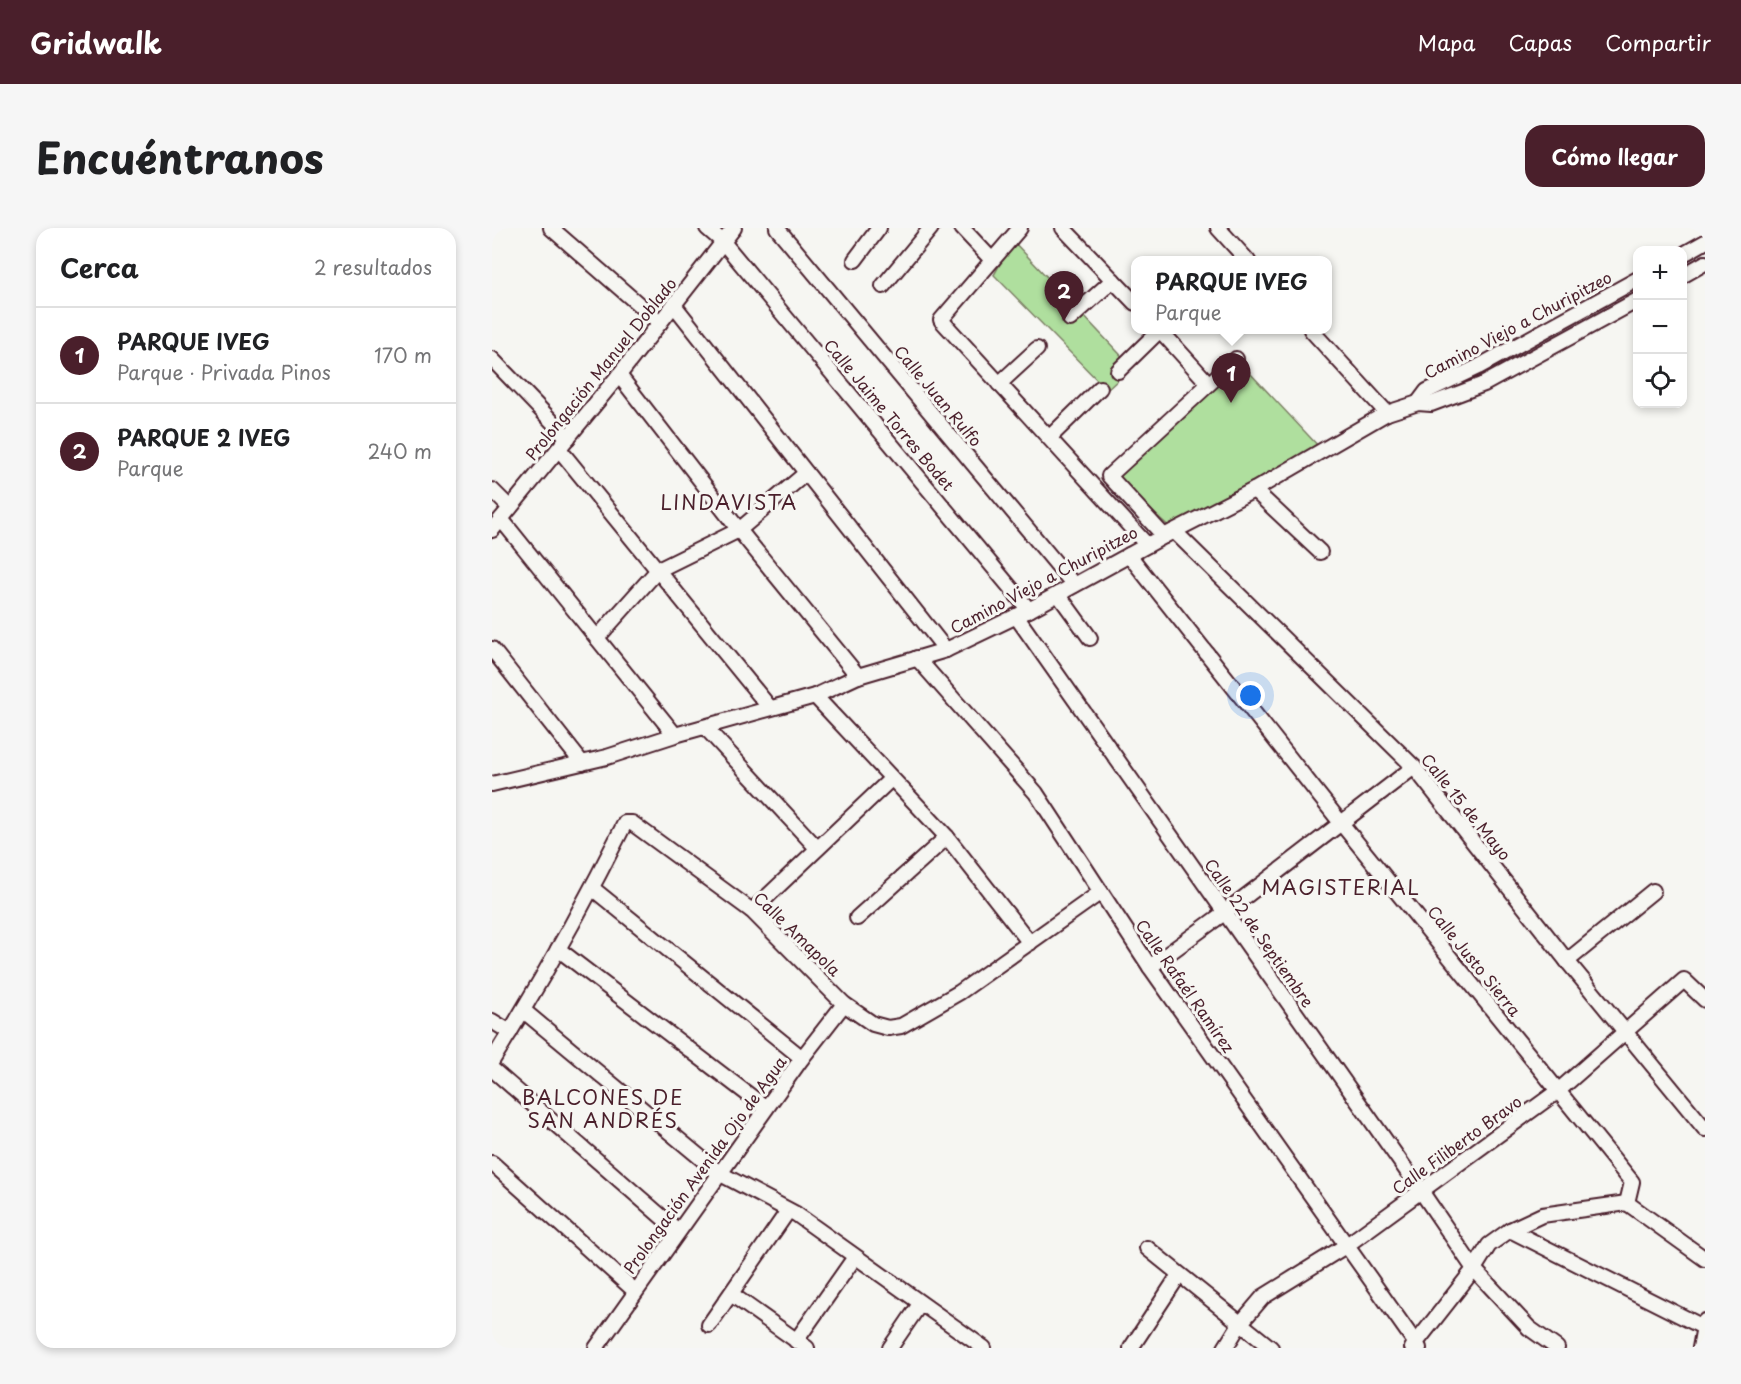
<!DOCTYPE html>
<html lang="es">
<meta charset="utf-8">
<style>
:root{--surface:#fff;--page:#f6f6f6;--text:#202124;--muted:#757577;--line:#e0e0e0;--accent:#4a1f2b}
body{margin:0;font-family:"Playpen Sans",sans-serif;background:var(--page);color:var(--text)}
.controls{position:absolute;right:18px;top:18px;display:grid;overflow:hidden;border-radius:12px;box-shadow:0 3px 9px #0003}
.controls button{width:54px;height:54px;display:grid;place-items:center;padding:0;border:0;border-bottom:2px solid var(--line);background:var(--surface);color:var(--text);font:30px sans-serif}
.you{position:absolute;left:759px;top:468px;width:21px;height:21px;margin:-15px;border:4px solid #fff;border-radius:50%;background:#1a73e8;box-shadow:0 0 0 9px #1a73e833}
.badge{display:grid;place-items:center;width:39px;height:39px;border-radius:50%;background:var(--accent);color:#fff;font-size:20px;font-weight:700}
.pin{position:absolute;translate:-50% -50px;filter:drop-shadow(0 2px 3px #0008)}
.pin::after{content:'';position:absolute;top:32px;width:21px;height:18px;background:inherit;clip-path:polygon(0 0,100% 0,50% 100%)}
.popup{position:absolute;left:639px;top:28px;width:201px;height:78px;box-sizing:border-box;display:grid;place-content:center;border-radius:12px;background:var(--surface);filter:drop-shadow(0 2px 4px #0005);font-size:20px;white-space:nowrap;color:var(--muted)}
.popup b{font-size:22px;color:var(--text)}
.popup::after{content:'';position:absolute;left:50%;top:100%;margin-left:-12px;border:12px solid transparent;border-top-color:var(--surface)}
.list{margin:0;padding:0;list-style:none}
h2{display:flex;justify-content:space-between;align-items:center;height:78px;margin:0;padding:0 24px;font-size:26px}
h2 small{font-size:20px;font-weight:400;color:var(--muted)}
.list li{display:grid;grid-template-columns:39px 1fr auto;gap:18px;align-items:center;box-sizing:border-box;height:96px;padding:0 24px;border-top:2px solid var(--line)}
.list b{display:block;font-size:22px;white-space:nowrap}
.list p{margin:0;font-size:20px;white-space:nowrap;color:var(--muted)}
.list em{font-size:20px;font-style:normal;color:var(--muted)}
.icon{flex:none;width:33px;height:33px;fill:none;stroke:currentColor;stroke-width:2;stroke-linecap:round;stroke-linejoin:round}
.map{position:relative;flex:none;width:1213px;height:1120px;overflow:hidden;border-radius:18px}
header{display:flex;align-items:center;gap:36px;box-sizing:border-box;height:84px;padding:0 30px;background:var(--accent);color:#fff}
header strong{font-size:28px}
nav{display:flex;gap:33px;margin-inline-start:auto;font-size:21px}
.intro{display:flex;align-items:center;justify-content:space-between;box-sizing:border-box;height:144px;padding:0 36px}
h1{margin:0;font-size:42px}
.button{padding:15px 27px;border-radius:18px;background:var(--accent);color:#fff;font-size:21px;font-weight:700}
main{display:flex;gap:36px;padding:0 36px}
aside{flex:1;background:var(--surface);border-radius:18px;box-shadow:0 3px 9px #0003}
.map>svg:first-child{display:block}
.green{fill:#afdf9e;stroke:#7c7f64;stroke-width:1.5}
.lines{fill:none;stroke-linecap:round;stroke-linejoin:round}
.minor-casing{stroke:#4a1f2b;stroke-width:18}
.minor{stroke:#f6f6f2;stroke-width:14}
.labels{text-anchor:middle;stroke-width:6;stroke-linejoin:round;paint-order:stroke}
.street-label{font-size:16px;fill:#4a1f2b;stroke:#f6f6f2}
.quarter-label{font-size:20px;letter-spacing:1.5px;fill:#4a1f2b;stroke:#f6f6f2}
</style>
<header>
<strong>Gridwalk</strong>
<nav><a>Mapa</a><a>Capas</a><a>Compartir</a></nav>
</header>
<div class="intro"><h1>Encuéntranos</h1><a class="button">Cómo llegar</a></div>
<main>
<aside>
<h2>Cerca<small>2 resultados</small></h2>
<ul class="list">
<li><span class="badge">1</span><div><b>PARQUE IVEG</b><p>Parque · Privada Pinos</p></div><em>170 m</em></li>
<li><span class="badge">2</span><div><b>PARQUE 2 IVEG</b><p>Parque</p></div><em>240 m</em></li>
</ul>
</aside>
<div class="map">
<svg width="1213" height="1120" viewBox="0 0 1213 1120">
<rect width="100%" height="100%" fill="#f6f6f2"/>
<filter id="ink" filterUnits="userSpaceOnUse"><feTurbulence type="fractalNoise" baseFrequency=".0167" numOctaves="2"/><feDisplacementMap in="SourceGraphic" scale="12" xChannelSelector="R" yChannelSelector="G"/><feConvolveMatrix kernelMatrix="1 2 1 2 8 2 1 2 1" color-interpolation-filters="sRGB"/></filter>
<g filter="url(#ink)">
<g class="green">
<polygon points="521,13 640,139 615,162 502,47"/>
<polygon points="742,128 830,222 682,303 618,245"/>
</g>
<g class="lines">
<g class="minor-casing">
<g id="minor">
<polyline points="59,0 168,95"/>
<polyline points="215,0 231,14 537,382"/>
<polyline points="285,0 582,357"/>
<polyline points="470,0 500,32"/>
<polyline points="528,0 449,92 655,317"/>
<polyline points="571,0 643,75"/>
<polyline points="726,0 756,33"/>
<polyline points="1190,27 1213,14"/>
<polyline points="363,32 387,0"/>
<polyline points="1190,48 1213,35"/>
<polyline points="391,58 439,0"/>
<polyline points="182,77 454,422"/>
<polyline points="578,91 621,52"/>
<polyline points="668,102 716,155"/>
<polyline points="819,102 895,185"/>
<polyline points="0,131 76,210"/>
<polyline points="626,143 668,102"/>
<polyline points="127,147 247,302 366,448"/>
<polyline points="507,156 545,121"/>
<polyline points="926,175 935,163 986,139 1146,51"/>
<polyline points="558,209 608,160"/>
<polyline points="67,221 278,480"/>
<polyline points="0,262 18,280"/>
<polyline points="762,262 828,324"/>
<polyline points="9,291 183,507"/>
<polyline points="0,302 127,147 242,0"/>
<polyline points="682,303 922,539 1075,733 1213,901"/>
<polyline points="672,308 617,248 744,131"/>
<polyline points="637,327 849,595 1140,954 1135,975"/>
<polyline points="566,366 598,410"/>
<polyline points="524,388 929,963 982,1041 1037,1100 1065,1120"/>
<polyline points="105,410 166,342 247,302 314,245"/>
<polyline points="0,421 90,535"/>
<polyline points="425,430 544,565 658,739 927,1120"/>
<polyline points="323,468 455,609 538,715"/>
<polyline points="213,499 325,620"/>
<polyline points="0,556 115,529 183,507 323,468 366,448 454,422 537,382 672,308 762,262 895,185 926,175 939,176 992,156 1146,72"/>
<polyline points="100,660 310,830"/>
<polyline points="260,683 399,551"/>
<polyline points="365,690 455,609"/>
<polyline points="66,721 274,880"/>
<polyline points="1075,733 1161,663"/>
<polyline points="658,739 732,685 922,539"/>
<polyline points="32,783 227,945 304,986 492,1120"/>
<polyline points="0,793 18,804"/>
<path d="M0,833C48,756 92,677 133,595H140L260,683L352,776L381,796L396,800L409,798L468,764L609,664"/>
<polyline points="0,841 186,1003"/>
<polyline points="0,935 143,1063"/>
<polyline points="1135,975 1213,1031"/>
<polyline points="1018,1002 1213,1100"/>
<polyline points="655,1020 779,1120"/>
<polyline points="239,1066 315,1120"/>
<polyline points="217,1097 296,983"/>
<polyline points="304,1113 363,1029"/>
<polyline points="104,1120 310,830 352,776"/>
<polyline points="398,1120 428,1076"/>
<polyline points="639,1120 687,1047"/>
<polyline points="733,1120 748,1096 771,1069 855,1017 1066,863 1192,752 1213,772"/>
<polyline points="920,1120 982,1041 997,1017 1018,1002 1050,987 1135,975"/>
<polyline points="1208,1120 1213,1093"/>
</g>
</g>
<use href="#minor" class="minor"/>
</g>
</g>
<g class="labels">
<g class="street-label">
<text transform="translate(1026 97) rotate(-28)" y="6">Camino Viejo a Churipitzeo</text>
<text transform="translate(109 141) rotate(-51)" y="6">Prolongación Manuel Doblado</text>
<text transform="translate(446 168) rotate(50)" y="6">Calle Juan Rulfo</text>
<text transform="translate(397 187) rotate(50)" y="6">Calle Jaime Torres Bodet</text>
<text transform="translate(552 352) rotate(-28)" y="6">Camino Viejo a Churipitzeo</text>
<text transform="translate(974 579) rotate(51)" y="6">Calle 15 de Mayo</text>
<text transform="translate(767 705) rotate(55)" y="6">Calle 22 de Septiembre</text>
<text transform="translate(305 706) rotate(44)" y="6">Calle Amapola</text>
<text transform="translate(982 733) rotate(51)" y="6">Calle Justo Sierra</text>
<text transform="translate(693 758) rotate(55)" y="6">Calle Rafaél Ramírez</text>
<text transform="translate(965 917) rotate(-36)" y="6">Calle Filiberto Bravo</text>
<text transform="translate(213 937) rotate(-54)" y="6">Prolongación Avenida Ojo de Agua</text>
</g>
<g class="quarter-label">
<text x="237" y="282">LINDAVISTA</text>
<text x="849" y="667">MAGISTERIAL</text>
<text x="111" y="877">BALCONES DE<tspan x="111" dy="23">SAN ANDRÉS</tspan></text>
</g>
</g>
</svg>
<div class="controls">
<button>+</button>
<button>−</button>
<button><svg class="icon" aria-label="locate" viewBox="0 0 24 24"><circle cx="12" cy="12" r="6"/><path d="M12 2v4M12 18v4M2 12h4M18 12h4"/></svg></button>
</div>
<div class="you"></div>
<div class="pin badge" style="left:739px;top:175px">1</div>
<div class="popup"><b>PARQUE IVEG</b>Parque</div>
<div class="pin badge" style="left:572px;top:93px">2</div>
</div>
</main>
